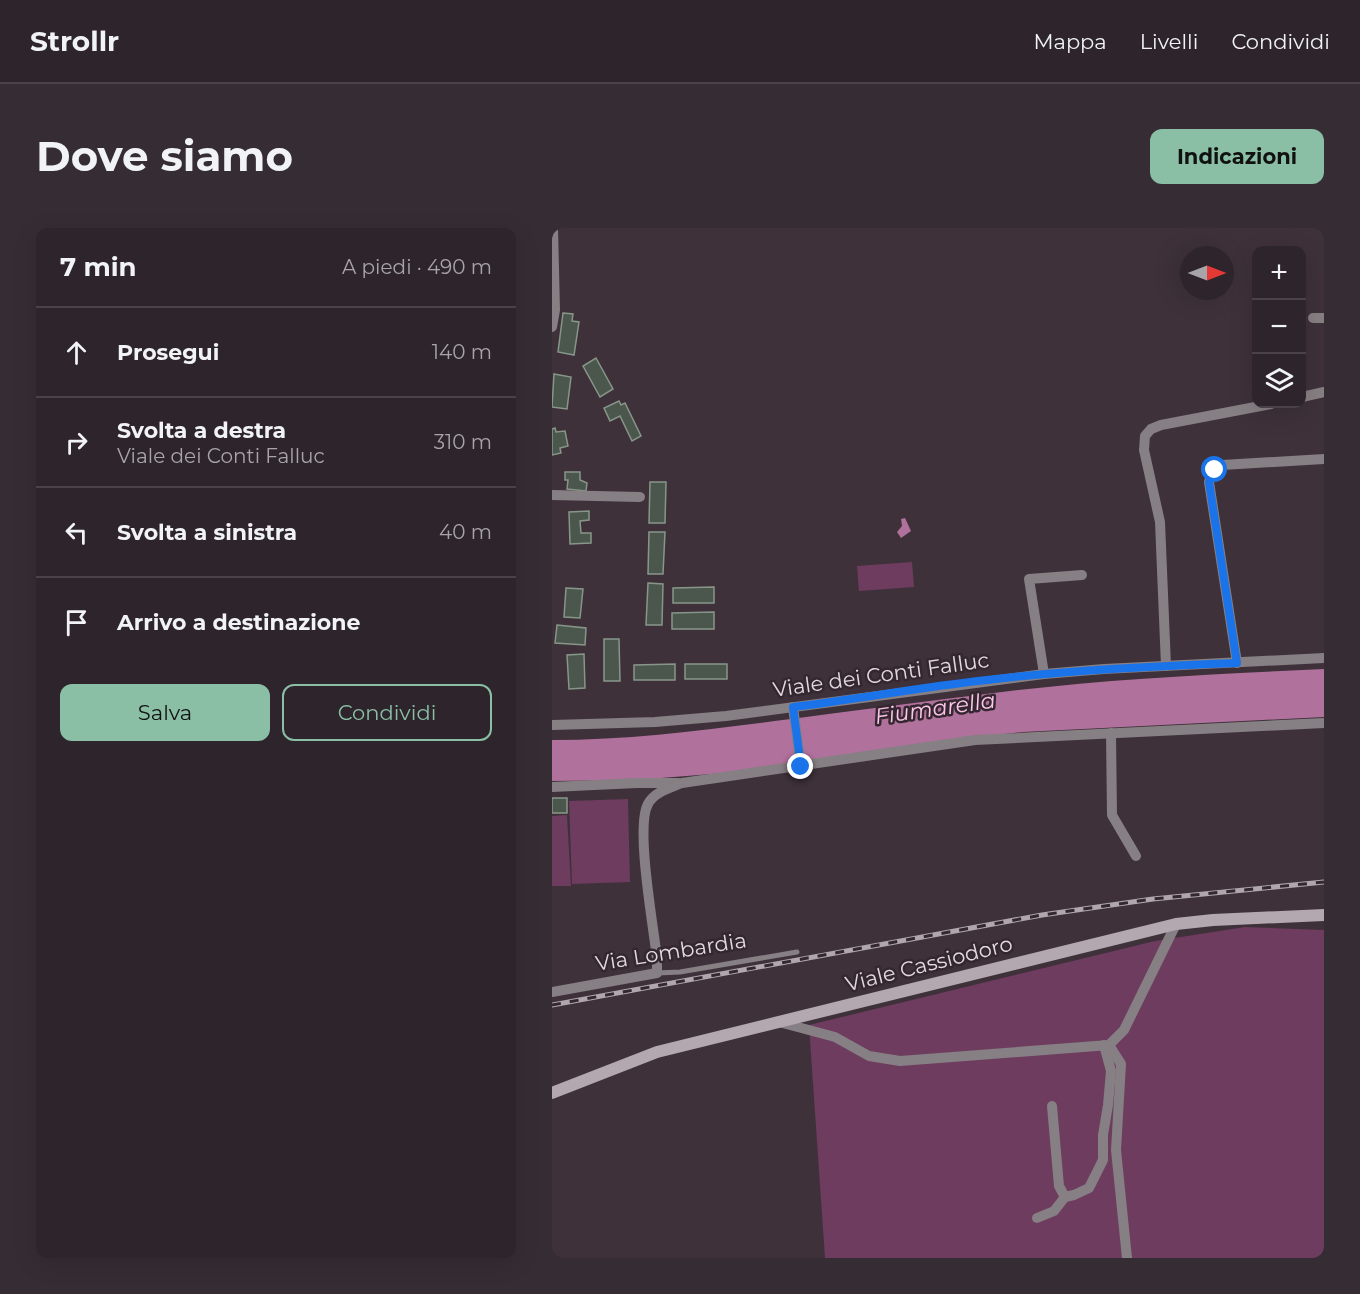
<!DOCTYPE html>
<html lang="it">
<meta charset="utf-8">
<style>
:root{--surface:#2e252c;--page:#362d34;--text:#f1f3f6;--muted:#a7a5a9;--line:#494248;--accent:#8abfa5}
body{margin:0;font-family:Montserrat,sans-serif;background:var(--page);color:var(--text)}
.controls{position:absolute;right:18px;top:18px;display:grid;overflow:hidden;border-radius:12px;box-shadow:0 6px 24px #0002}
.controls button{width:54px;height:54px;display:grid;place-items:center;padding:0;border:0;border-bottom:2px solid var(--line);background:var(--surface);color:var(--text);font:30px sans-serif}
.compass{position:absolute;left:628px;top:18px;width:54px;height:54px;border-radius:50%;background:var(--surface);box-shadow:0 6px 24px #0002;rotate:90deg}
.stop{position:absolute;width:18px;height:18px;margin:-14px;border:4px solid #1a73e8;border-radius:50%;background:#fff}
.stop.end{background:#1a73e8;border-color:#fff;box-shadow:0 2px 6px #0008}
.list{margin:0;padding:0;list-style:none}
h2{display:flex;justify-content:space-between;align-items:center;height:78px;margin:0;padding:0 24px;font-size:26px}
h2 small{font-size:20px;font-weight:400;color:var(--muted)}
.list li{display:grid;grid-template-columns:39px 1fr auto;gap:18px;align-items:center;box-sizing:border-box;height:90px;padding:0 24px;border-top:2px solid var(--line)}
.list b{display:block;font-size:22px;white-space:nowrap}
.list p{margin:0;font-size:20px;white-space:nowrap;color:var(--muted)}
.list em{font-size:20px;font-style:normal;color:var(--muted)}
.actions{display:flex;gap:12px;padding:18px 24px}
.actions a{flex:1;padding:14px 0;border:2px solid var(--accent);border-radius:12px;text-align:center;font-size:21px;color:var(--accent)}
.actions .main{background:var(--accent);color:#111}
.icon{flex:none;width:33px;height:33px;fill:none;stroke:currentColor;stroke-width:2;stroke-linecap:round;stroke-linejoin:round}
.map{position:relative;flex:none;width:772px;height:1030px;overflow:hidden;border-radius:12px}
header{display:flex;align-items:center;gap:36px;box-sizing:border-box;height:84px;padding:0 30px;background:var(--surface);border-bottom:2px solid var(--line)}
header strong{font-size:28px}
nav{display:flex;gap:33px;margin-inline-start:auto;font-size:21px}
.intro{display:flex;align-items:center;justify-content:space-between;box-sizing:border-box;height:144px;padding:0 36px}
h1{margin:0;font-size:42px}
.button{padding:15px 27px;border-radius:12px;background:var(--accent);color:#111;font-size:21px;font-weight:700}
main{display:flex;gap:36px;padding:0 36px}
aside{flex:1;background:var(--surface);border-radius:12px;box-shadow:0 6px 24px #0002}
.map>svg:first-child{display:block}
.green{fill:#6d3c5e}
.water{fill:#b1719d}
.building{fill:#4b574d;stroke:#88968a;stroke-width:1.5}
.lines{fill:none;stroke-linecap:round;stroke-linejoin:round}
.service{stroke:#867f83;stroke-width:5}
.minor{stroke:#867f83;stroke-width:10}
.secondary{stroke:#b3a8af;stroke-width:12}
.rail-casing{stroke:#b0a6ad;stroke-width:5}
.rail{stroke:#34272f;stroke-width:3;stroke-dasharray:9;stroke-linecap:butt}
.route{stroke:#1a73e8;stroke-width:8}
.labels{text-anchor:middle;stroke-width:5;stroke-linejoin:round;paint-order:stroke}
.street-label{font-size:21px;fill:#e2d9df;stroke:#34272f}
.water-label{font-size:22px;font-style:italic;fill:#fcc5e9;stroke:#34272f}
</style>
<header>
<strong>Strollr</strong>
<nav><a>Mappa</a><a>Livelli</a><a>Condividi</a></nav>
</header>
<div class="intro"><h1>Dove siamo</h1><a class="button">Indicazioni</a></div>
<main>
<aside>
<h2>7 min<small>A piedi · 490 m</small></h2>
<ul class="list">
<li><svg class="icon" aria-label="ahead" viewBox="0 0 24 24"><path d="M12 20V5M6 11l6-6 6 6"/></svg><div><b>Prosegui</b></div><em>140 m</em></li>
<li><svg class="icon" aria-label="right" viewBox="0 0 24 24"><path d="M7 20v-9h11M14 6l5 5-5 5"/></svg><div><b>Svolta a destra</b><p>Viale dei Conti Falluc</p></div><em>310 m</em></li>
<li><svg class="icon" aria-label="left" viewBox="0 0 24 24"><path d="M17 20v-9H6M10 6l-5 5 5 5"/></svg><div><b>Svolta a sinistra</b></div><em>40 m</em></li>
<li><svg class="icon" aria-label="arrive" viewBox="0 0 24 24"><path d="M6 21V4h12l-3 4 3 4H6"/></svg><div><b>Arrivo a destinazione</b></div></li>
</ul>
<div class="actions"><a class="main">Salva</a><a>Condividi</a></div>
</aside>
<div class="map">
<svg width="772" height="1030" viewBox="0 0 772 1030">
<rect width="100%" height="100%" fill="#3e313a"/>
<g class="green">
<polygon points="360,334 362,359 307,363 305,338"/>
<polygon points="76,571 78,654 20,656 17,573"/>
<polygon points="15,587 19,658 0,658 0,588"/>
<polygon points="693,699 772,702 772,1030 273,1030 257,797 603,713"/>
</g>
<g class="water">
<polygon points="353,290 359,303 349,310 345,304 350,298 349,291"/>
<path d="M772,441V489L471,504L390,513L172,545L84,552L0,553V512C81,512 159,501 239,491C307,482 374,473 442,465C551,451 662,446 772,441Z"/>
</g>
<g class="building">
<polygon points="11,85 21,86 20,93 27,94 22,127 6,124"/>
<polygon points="44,130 61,161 48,169 31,138"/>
<polygon points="2,146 19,149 15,181 0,179"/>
<polygon points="67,173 69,177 73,175 89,208 80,213 68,188 58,193 52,180"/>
<polygon points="3,200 4,204 13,203 16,218 8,220 9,225 0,227 0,201"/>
<polygon points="13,244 28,244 28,252 35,255 34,263 15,261 16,252 13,252"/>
<polygon points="98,254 114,254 113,295 97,295"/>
<polygon points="37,283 37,292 28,293 29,305 39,305 39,315 18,316 17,284"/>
<polygon points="97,304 113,304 111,346 96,346"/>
<polygon points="96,355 111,356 110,397 94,397"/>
<polygon points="162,359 162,375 121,375 121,360"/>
<polygon points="14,360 31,361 28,390 12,389"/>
<polygon points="162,384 162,401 120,401 120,385"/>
<polygon points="5,397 34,400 33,417 3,415"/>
<polygon points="52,411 67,411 68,453 52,453"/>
<polygon points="32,426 33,460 17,461 15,427"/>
<polygon points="123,436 123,452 82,452 82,437"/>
<rect x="133" y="436" width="42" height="15"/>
<rect x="0" y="570" width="15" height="15"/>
</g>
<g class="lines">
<polyline class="service" points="105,745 128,744 245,724"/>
<g class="minor">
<polyline points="761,90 772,90"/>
<polyline points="0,99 3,82 1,0"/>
<polyline points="750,169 772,164"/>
<polyline points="0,267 88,269"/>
<path d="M685,435L657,254C659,245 662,242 670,237L772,231"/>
<polyline points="614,438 608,294 592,222 593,208 599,201 609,197 719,176"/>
<polyline points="492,446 477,351 530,347"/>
<polyline points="241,479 249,539"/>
<polyline points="0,497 103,494 174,488 492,446 552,441 772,430"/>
<polyline points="559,505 560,587 584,628"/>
<polyline points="0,559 85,555 126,555"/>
<path d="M0,764L105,745V731C102,701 83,599 96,576C102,564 118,560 130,555L423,512L772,495"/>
<polyline points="227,794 283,809 317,828 348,833 557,817 572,802 624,696"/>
<polyline points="557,817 569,836 564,922 575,1030"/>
<polyline points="500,878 507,958 513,969"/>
<polyline points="485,990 502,983 513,969 522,967 537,960 551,932 551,907 556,877 559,843 552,817"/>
</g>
<polyline class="secondary" points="0,865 105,824 624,696 661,692 772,687"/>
<g class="rail-casing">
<polyline id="rail" points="0,777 490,687 601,671 772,654"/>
</g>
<use href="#rail" class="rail"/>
</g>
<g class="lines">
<path class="route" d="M249,539L241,479C306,471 370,459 435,452C518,442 601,438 685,435L657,254L663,242"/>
</g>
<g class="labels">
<g class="street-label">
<text transform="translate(329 447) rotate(-8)" y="7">Viale dei Conti Falluc</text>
<text transform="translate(119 724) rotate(-9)" y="7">Via Lombardia</text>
<text transform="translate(377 736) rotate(-14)" y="7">Viale Cassiodoro</text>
</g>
<g class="water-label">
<text transform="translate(383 480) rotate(-8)" y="8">Fiumarella</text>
</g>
</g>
</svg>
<div class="controls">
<button>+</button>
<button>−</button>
<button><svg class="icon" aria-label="layers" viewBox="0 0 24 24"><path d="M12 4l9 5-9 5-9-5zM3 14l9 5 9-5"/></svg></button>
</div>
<svg class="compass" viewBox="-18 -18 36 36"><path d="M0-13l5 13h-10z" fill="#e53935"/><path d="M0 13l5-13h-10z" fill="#a7a5a9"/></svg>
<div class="stop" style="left:663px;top:242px"></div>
<div class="stop end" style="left:249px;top:539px"></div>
</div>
</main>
